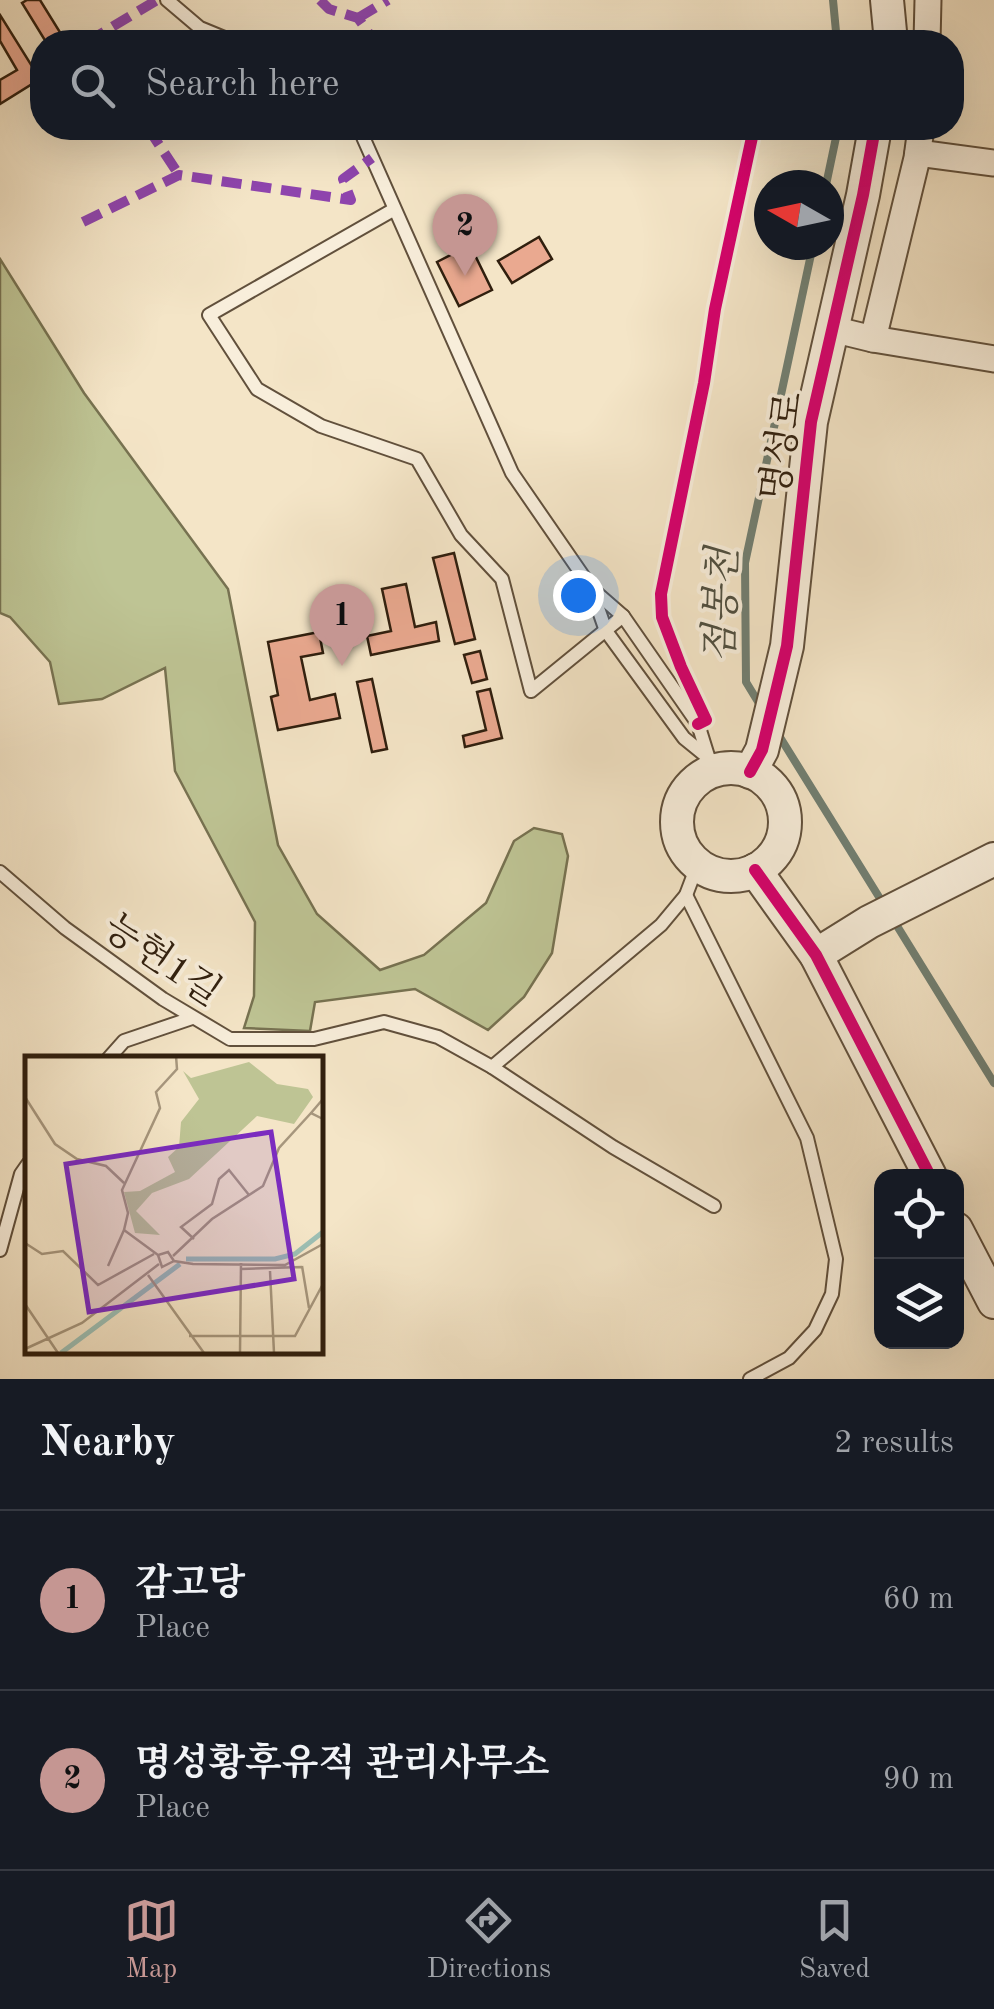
<!DOCTYPE html>
<meta charset="utf-8">
<style>
:root{--surface:#171b24;--page:#242831;--text:#f1f3f6;--muted:#9ea1a6;--line:#363941;--accent:#c59692}
body{margin:0;font-family:"Old Standard TT","Noto Serif KR",serif;background:var(--page);color:var(--text)}
.controls{position:absolute;right:30px;bottom:30px;display:grid;overflow:hidden;border-radius:20px;box-shadow:0 10px 40px #0002}
.controls button{width:90px;height:90px;display:grid;place-items:center;padding:0;border:0;border-bottom:2px solid var(--line);background:var(--surface);color:var(--text);font:50px sans-serif}
.compass{position:absolute;left:754px;top:170px;width:90px;height:90px;border-radius:50%;background:var(--surface);box-shadow:0 10px 40px #0002;rotate:279deg}
.you{position:absolute;left:578px;top:595px;width:35px;height:35px;margin:-25px;border:8px solid #fff;border-radius:50%;background:#1a73e8;box-shadow:0 0 0 15px #1a73e833}
.badge{display:grid;place-items:center;width:65px;height:65px;border-radius:50%;background:var(--accent);color:#111;font-size:32px;font-weight:700}
.pin{position:absolute;translate:-50% -82px;filter:drop-shadow(0 2px 5px #0008)}
.pin::after{content:'';position:absolute;top:52px;width:35px;height:30px;background:inherit;clip-path:polygon(0 0,100% 0,50% 100%)}
.list{margin:0;padding:0;list-style:none}
h2{display:flex;justify-content:space-between;align-items:center;height:130px;margin:0;padding:0 40px;font-size:42px}
h2 small{font-size:32px;font-weight:400;color:var(--muted)}
.list li{display:grid;grid-template-columns:65px 1fr auto;gap:30px;align-items:center;box-sizing:border-box;height:180px;padding:0 40px;border-top:2px solid var(--line)}
.list b{display:block;font-size:38px;white-space:nowrap}
.list p{margin:0;font-size:32px;white-space:nowrap;color:var(--muted)}
.list em{font-size:32px;font-style:normal;color:var(--muted)}
.icon{flex:none;width:55px;height:55px;fill:none;stroke:currentColor;stroke-width:2;stroke-linecap:round;stroke-linejoin:round}
.map{position:relative;flex:none;width:994px;height:1379px;overflow:hidden}
.search{position:absolute;background:var(--surface);box-shadow:0 10px 40px #0002;left:30px;right:30px;top:30px;height:110px;display:flex;align-items:center;gap:25px;box-sizing:border-box;padding:0 35px;border-radius:40px;color:var(--muted);font-size:38px}
.sheet{height:490px;background:var(--surface)}
nav{display:flex;justify-content:space-around;align-items:center;box-sizing:border-box;height:140px;border-top:2px solid var(--line);background:var(--surface);font-size:28px;color:var(--muted)}
nav a{display:grid;justify-items:center;gap:5px}
nav .on{color:var(--accent)}
.map>svg:first-child{display:block}
.green{fill:#bec494;stroke:#777251;stroke-width:2.5}
.lines{fill:none;stroke-linecap:round;stroke-linejoin:round}
.stream{stroke:#717f72;stroke-width:8}
.building{fill:#eaa990;stroke:#301f0e;stroke-width:2.5}
.service-casing{stroke:#61503c;stroke-width:16}
.minor-casing{stroke:#61503c;stroke-width:29}
.tertiary-casing{stroke:#61503c;stroke-width:36}
.service{stroke:#f8eedb;stroke-width:12}
.minor{stroke:#f8eedb;stroke-width:25}
.tertiary{stroke:#f8eedb;stroke-width:32}
.quiet{stroke:#8e44ad;stroke-width:10;stroke-dasharray:20 10;stroke-linecap:butt}
.cycleway-casing{stroke:#f8eedb;stroke-width:19}
.cycleway{stroke:#d6006c;stroke-width:12}
.labels{text-anchor:middle;stroke-width:8;stroke-linejoin:round;paint-order:stroke}
.street-label{font-size:38px;fill:#301f0e;stroke:#f8eedb}
.water-label{font-size:40px;font-style:italic;fill:#504f40;stroke:#f8eedb}
.inset-river{fill:none;stroke:#9cbfb4;stroke-width:5}
.inset-road{fill:none;stroke:#a6967d;stroke-width:2.5}
.view{fill:#7b2cbf;fill-opacity:0.15;stroke:#7b2cbf;stroke-width:5}
.inset-edge{fill:none;stroke:#301f0e;stroke-width:5}
</style>
<div class="map">
<svg width="994" height="1379" viewBox="0 0 994 1379">
<rect width="100%" height="100%" fill="#f4e5c7"/>
<filter id="stains"><feTurbulence type="fractalNoise" baseFrequency=".002" numOctaves="4"/><feColorMatrix values="0 0 0 0 .2 0 0 0 0 .09 0 0 0 0 .02 0 0 0 .5 -.17"/></filter>
<radialGradient id="worn" r=".72"><stop offset=".6" stop-color="#630" stop-opacity="0"/><stop offset="1" stop-color="#630" stop-opacity=".3"/></radialGradient>
<polygon class="green" points="0,259 84,393 228,589 278,845 317,914 380,970 424,955 486,903 514,841 534,828 562,834 568,856 552,953 524,997 488,1030 415,989 315,1002 310,1031 244,1028 254,996 255,922 175,771 165,668 102,699 59,704 50,662 10,617 0,613"/>
<g class="lines">
<g class="stream">
<polyline points="833,0 837,42"/>
<polyline points="826,185 838,128"/>
<polyline points="760,705 746,682 745,563 813,245"/>
<polyline points="778,734 884,905"/>
<polyline points="894,921 994,1083"/>
</g>
</g>
<g class="building">
<polygon points="27,0 40,0 66,42 46,42 22,3"/>
<polygon points="0,15 40,79 0,104 0,80 17,70 0,41"/>
<polygon points="539,237 552,259 512,283 498,261"/>
<polygon points="470,245 492,290 459,306 437,262"/>
<polygon points="454,553 475,639 455,644 433,558"/>
<polygon points="406,584 415,627 436,622 439,641 371,655 367,636 391,631 382,589"/>
<polygon points="319,632 323,653 301,657 310,700 335,694 340,718 278,730 271,697 278,695 268,642"/>
<polygon points="480,651 487,679 472,683 464,655"/>
<polygon points="372,679 387,749 372,752 357,682"/>
<polygon points="490,689 502,738 465,747 463,736 486,730 477,692"/>
</g>
<g class="lines">
<g class="service-casing">
<g id="service">
<polyline points="167,0 200,28 234,42"/>
<polyline points="359,128 512,473 592,589 623,616 698,724 713,772"/>
<polyline points="393,210 209,315 257,389 321,426 417,459 461,535 502,579 531,691 623,616"/>
<polyline points="592,591 606,631 684,738 711,760"/>
<polyline points="0,872 65,928 163,999 230,1039 314,1039 384,1022 438,1037 492,1067 661,925 686,895 697,866"/>
<polyline points="686,895 807,1138 836,1259 832,1294 815,1330 789,1358 750,1379"/>
<polyline points="108,1059 124,1041 192,1018"/>
<polyline points="492,1067 613,1147 714,1206"/>
<polyline points="0,1250 21,1174 28,1164"/>
</g>
</g>
<g class="minor-casing">
<g id="minor">
<polyline points="927,42 928,0"/>
<polyline points="918,153 994,163"/>
<polyline points="832,329 873,339 994,359"/>
<polyline points="873,339 917,158 921,128"/>
</g>
</g>
<g class="tertiary-casing">
<g id="tertiary">
<polyline points="887,0 891,42"/>
<circle cx="731" cy="822" r="54"/>
<polyline points="750,772 762,750 787,646 811,422 863,195 875,128"/>
<polyline points="755,870 816,955 930,1176"/>
<polyline points="816,955 869,922 994,859"/>
<polyline points="956,1229 994,1302"/>
</g>
</g>
<use href="#service" class="service"/>
<use href="#minor" class="minor"/>
<use href="#tertiary" class="tertiary"/>
<g class="quiet">
<polyline points="320,0 329,9 358,18 375,42"/>
<polyline points="358,18 388,0"/>
<polyline points="87,42 157,0"/>
<polyline points="148,128 179,175"/>
<polyline points="83,222 179,175 351,200 343,179 372,158"/>
</g>
<g class="cycleway-casing">
<g id="cycleway">
<polyline points="698,724 706,720 681,667 662,617 661,594 704,383 715,309 754,128"/>
<polyline points="750,772 762,750 787,646 811,422 863,195 875,128"/>
<polyline points="755,870 816,955 930,1176"/>
</g>
</g>
<use href="#cycleway" class="cycleway"/>
</g>
<g class="labels">
<g class="street-label">
<text transform="translate(781 446) rotate(-82)" y="13">명성로</text>
<text transform="translate(163 959) rotate(34)" y="13">능현1길</text>
</g>
<g class="water-label">
<text transform="translate(720 605) rotate(-88)" y="14">점봉천</text>
</g>
</g>
<g transform="translate(25 1056)">
<rect width="298" height="298" fill="#f4e5c7"/>
<path d="M224,6L252,28L283,33L288,41L269,68L232,60L164,123L127,137L111,155L135,179L110,177L99,136L115,135L150,116L143,101L154,91L156,66L174,43L158,15L166,22Z" fill="#bec494"/>
<path class="inset-river" d="M161,203H250L270,198L298,176M36,297L155,208"/>
<path class="inset-road" d="M0,41L30,88L52,103L81,110L99,127M298,43L286,57L298,63M169,183L156,171L187,148L194,123L204,114L224,139M0,187L17,198L38,195L73,229L129,198M133,199L99,174L103,157L97,134L135,52L131,36L152,13L151,0M148,200L187,163L238,130L254,92L286,57M149,205L137,211L133,199L143,196L149,205L168,208L260,209L298,188M83,210L99,174M277,210L284,252M216,213L277,211M245,215L249,297M123,219L179,297M0,248L33,297M164,280H270L298,228M0,293L57,267L134,208M215,297L216,207"/>
<path class="view" d="M246,76L269,223L64,256L41,108Z"/>
<rect width="298" height="298" class="inset-edge"/>
</g>
<rect width="100%" height="100%" filter="url(#stains)"/>
<rect width="100%" height="100%" fill="url(#worn)"/>
</svg>
<div class="controls">
<button><svg class="icon" aria-label="locate" viewBox="0 0 24 24"><circle cx="12" cy="12" r="6"/><path d="M12 2v4M12 18v4M2 12h4M18 12h4"/></svg></button>
<button><svg class="icon" aria-label="layers" viewBox="0 0 24 24"><path d="M12 4l9 5-9 5-9-5zM3 14l9 5 9-5"/></svg></button>
</div>
<svg class="compass" viewBox="-18 -18 36 36"><path d="M0-13l5 13h-10z" fill="#e53935"/><path d="M0 13l5-13h-10z" fill="#9ea1a6"/></svg>
<div class="you"></div>
<div class="pin badge" style="left:342px;top:666px">1</div>
<div class="pin badge" style="left:465px;top:276px">2</div>
<div class="search"><svg class="icon" aria-label="search" viewBox="0 0 24 24"><circle cx="10" cy="10" r="6"/><path d="M15 15l6 6"/></svg>Search here</div>
</div>
<section class="sheet">
<h2>Nearby<small>2 results</small></h2>
<ul class="list">
<li><span class="badge">1</span><div><b>감고당</b><p>Place</p></div><em>60 m</em></li>
<li><span class="badge">2</span><div><b>명성황후유적 관리사무소</b><p>Place</p></div><em>90 m</em></li>
</ul>
</section>
<nav>
<a class="on"><svg class="icon" aria-label="map" viewBox="0 0 24 24"><path d="M3 6l6-2 6 2 6-2v14l-6 2-6-2-6 2zM9 4v14M15 6v14"/></svg>Map</a>
<a><svg class="icon" aria-label="directions" viewBox="0 0 24 24"><path d="M12 3l9 9-9 9-9-9zM9 14v-3h6M13 9l2 2-2 2"/></svg>Directions</a>
<a><svg class="icon" aria-label="saved" viewBox="0 0 24 24"><path d="M7 4h10v16l-5-4-5 4z"/></svg>Saved</a>
</nav>
